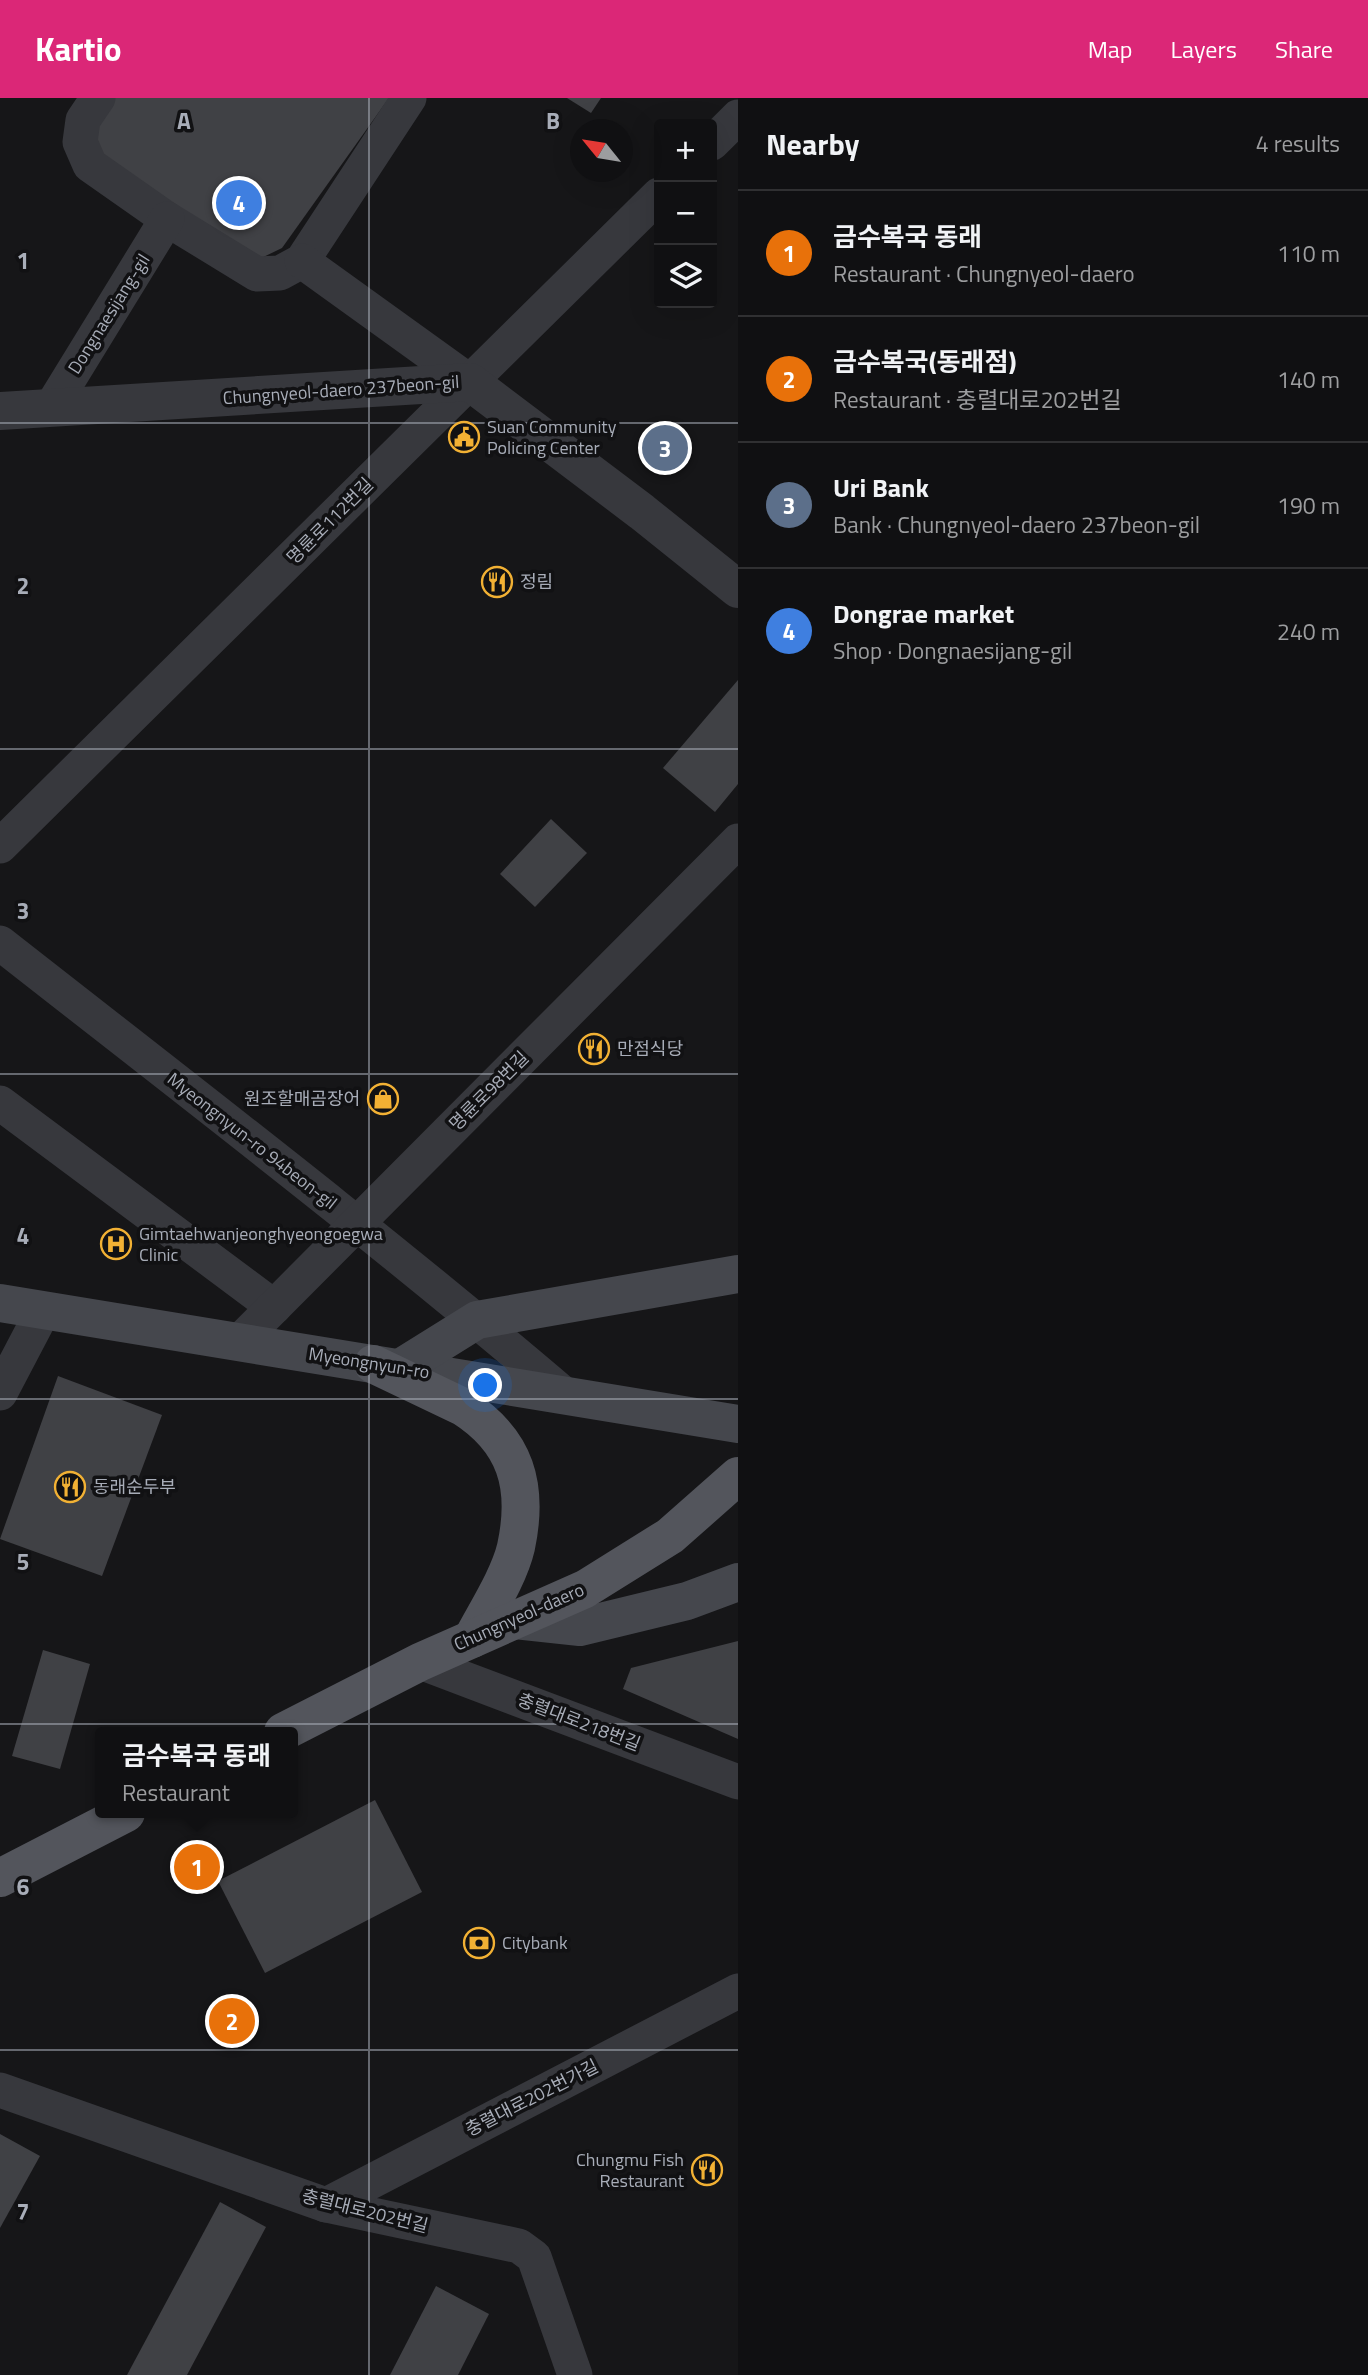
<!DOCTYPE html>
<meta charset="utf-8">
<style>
:root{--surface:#101012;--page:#1e1e20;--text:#f1f3f6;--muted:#9c9d9f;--line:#303032;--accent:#db2777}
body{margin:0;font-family:"Titillium Web","Noto Sans KR",sans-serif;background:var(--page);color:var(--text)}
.controls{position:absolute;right:21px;top:21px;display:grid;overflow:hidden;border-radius:7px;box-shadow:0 7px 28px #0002}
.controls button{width:63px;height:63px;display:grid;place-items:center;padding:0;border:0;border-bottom:2px solid var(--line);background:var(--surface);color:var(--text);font:35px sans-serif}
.compass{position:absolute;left:570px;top:21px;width:63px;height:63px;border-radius:50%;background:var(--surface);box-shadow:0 7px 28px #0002;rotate:300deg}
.you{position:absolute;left:486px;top:1288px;width:24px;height:24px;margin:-18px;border:5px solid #fff;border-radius:50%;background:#1a73e8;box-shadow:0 0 0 10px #1a73e833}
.badge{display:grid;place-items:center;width:46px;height:46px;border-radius:50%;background:var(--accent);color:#fff;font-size:23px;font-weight:700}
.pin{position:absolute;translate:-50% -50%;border:4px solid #fff;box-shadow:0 2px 7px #0006}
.popup{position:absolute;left:95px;top:1629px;width:203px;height:91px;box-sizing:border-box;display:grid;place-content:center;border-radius:7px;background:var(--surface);filter:drop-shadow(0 2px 5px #0005);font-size:23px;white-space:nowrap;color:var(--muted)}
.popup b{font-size:26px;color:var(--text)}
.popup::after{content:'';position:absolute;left:50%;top:100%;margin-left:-14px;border:14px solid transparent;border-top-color:var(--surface)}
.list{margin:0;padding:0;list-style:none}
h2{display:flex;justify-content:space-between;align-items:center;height:91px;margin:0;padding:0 28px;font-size:30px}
h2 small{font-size:23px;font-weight:400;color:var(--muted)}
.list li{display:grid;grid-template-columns:46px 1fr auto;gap:21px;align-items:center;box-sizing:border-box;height:126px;padding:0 28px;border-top:2px solid var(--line)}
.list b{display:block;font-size:26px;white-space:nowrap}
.list p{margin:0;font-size:23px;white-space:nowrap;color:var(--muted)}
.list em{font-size:23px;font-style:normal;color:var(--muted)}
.icon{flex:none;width:38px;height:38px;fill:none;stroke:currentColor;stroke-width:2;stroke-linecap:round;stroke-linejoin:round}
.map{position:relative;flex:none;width:738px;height:2277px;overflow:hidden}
header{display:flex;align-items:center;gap:42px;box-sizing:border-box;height:98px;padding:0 35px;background:var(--accent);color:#fff}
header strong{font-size:33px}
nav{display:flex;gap:38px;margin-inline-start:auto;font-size:24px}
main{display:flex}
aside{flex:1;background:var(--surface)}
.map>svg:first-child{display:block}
.building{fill:#404145}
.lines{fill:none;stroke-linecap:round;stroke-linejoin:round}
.minor{stroke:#37383d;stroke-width:35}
.tertiary{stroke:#37383d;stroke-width:38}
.secondary{stroke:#45474d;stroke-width:38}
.primary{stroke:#53555c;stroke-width:38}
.grid{fill:none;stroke:#a8adb8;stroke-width:2;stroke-opacity:0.55}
.labels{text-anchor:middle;stroke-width:7;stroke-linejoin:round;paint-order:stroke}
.street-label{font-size:18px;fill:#a8adb8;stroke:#111113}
.poi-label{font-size:18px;fill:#a8adb8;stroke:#111113;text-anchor:start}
.grid-label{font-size:23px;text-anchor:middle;font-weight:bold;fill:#a8adb8;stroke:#111113;stroke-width:7;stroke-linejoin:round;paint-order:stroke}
</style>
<header>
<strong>Kartio</strong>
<nav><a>Map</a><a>Layers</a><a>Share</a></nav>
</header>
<main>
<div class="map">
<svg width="738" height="2277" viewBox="0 0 738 2277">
<rect width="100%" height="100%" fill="#161618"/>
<g class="building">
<polygon points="113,0 389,0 282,150 251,165 100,59 94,27"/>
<polygon points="567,0 601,0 591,15"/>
<polygon points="738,582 738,686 715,714 663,670"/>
<polygon points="551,721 587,755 535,809 500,776"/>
<polygon points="58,1278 162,1317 102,1478 0,1441"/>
<polygon points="738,1543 738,1641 623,1591 631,1570"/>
<polygon points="43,1552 90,1566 60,1671 12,1658"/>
<polygon points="375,1702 422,1794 265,1875 218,1783"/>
<polygon points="0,2036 40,2058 0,2130"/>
<polygon points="220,2104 266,2129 187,2277 127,2277"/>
<polygon points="436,2188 489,2216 458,2277 390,2277"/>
</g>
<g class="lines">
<g class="minor">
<polyline points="98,0 83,22 80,44 90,67 167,121 257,176 280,175 302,163 409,0"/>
<polyline points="712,45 738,19"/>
<polyline points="302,163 470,284"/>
<polyline points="51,310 167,121"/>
<polyline points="0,748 659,97"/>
<path d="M0,845C190,994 382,1141 566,1298"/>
<polyline points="0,1005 274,1209"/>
<polyline points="239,1244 738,743"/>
<polyline points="0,1295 43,1213"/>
<polyline points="420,1564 738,1684"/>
<polyline points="0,1992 326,2107 519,2148 534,2159 575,2277"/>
<polyline points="326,2107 738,1893"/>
</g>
<polyline class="tertiary" points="0,313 470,284 642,414 738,491"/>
<g class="secondary">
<polyline points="0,1205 738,1326"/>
<polyline points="400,1270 477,1222 738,1176"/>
<polyline points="515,1522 580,1529 687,1503 738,1484"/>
</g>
<g class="primary">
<path d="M373,1266L463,1309C516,1343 529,1388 516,1449C509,1479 486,1514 472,1541"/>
<polyline points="283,1634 420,1564 585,1491 670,1438 738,1378"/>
<polyline points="0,1780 126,1715"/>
</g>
</g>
<path class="grid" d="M369,0V2277M0,325H738M0,651H738M0,976H738M0,1301H738M0,1626H738M0,1952H738"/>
<defs>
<g id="civic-ring" transform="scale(1.575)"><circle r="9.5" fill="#111113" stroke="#f2b134" stroke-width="1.5"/><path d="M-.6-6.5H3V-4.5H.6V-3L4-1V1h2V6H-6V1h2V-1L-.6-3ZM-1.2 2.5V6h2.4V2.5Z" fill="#f2b134"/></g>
<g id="restaurant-ring" transform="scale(1.575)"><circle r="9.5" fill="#111113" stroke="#f2b134" stroke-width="1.5"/><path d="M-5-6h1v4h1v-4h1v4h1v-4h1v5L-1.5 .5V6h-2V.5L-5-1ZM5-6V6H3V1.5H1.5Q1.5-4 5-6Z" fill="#f2b134"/></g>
<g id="shop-ring" transform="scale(1.575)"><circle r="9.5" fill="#111113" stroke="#f2b134" stroke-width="1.5"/><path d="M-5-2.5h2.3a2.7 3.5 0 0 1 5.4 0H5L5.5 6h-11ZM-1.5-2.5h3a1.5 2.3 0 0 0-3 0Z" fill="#f2b134"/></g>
<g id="hospital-ring" transform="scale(1.575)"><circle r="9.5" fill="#111113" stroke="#f2b134" stroke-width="1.5"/><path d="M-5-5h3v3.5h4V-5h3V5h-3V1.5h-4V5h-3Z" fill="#f2b134"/></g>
<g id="bank-ring" transform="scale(1.575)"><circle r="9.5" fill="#111113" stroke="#f2b134" stroke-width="1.5"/><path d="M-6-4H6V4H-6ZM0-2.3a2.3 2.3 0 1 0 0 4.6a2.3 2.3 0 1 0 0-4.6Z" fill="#f2b134"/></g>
</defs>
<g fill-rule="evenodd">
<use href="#civic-ring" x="464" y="339"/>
<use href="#restaurant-ring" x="497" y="484"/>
<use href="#restaurant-ring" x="594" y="951"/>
<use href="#shop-ring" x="383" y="1001"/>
<use href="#hospital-ring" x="116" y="1146"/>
<use href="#restaurant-ring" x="70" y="1389"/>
<use href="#bank-ring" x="479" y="1845"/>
<use href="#restaurant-ring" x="707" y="2072"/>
</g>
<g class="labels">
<g class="street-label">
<text transform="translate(109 216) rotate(-58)" y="6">Dongnaesijang-gil</text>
<text transform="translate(341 292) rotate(-4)" y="6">Chungnyeol-daero 237beon-gil</text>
<text transform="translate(330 423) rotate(-45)" y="6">명륜로112번길</text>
<text transform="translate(489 993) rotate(-45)" y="6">명륜로98번길</text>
<text transform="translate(252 1043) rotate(38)" y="6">Myeongnyun-ro 94beon-gil</text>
<text transform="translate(369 1265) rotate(9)" y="6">Myeongnyun-ro</text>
<text transform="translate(519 1519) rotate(-24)" y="6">Chungnyeol-daero</text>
<text transform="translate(579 1624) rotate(21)" y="6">충렬대로218번길</text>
<text transform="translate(532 2000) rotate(-27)" y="6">충렬대로202번가길</text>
<text transform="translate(365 2113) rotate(14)" y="6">충렬대로202번길</text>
</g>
<g class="poi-label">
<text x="487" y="335">Suan Community<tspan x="487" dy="21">Policing Center</tspan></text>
<text x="520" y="490">정림</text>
<text x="617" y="957">만점식당</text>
<text x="360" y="1007" text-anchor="end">원조할매곰장어</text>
<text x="139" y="1142">Gimtaehwanjeonghyeongoegwa<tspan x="139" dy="21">Clinic</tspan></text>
<text x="93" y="1395">동래순두부</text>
<text x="502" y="1851">Citybank</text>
<text x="684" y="2068" text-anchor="end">Chungmu Fish<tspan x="684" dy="21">Restaurant</tspan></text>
</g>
</g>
<g class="grid-label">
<text x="184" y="31">A</text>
<text x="553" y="31">B</text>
<text x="23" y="171">1</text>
<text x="23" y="496">2</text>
<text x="23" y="821">3</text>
<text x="23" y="1146">4</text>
<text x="23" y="1472">5</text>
<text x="23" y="1797">6</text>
<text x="23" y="2122">7</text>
</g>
</svg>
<div class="controls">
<button>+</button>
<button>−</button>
<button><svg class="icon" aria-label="layers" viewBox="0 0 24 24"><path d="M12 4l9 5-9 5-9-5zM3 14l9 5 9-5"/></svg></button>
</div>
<svg class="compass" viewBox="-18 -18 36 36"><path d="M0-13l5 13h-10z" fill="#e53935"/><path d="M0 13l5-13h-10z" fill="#9c9d9f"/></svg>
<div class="you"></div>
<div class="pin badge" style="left:197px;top:1769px;background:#e8710a">1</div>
<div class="popup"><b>금수복국 동래</b>Restaurant</div>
<div class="pin badge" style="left:232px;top:1923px;background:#e8710a">2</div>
<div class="pin badge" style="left:665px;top:350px;background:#5c6f8a">3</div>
<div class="pin badge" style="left:239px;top:105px;background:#3f7fe0">4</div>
</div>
<aside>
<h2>Nearby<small>4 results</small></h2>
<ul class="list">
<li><span class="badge" style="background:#e8710a">1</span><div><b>금수복국 동래</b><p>Restaurant · Chungnyeol-daero</p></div><em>110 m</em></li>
<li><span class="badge" style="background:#e8710a">2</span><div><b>금수복국(동래점)</b><p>Restaurant · 충렬대로202번길</p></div><em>140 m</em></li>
<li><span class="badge" style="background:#5c6f8a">3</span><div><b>Uri Bank</b><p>Bank · Chungnyeol-daero 237beon-gil</p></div><em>190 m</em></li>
<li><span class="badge" style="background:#3f7fe0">4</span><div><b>Dongrae market</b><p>Shop · Dongnaesijang-gil</p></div><em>240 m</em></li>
</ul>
</aside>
</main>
